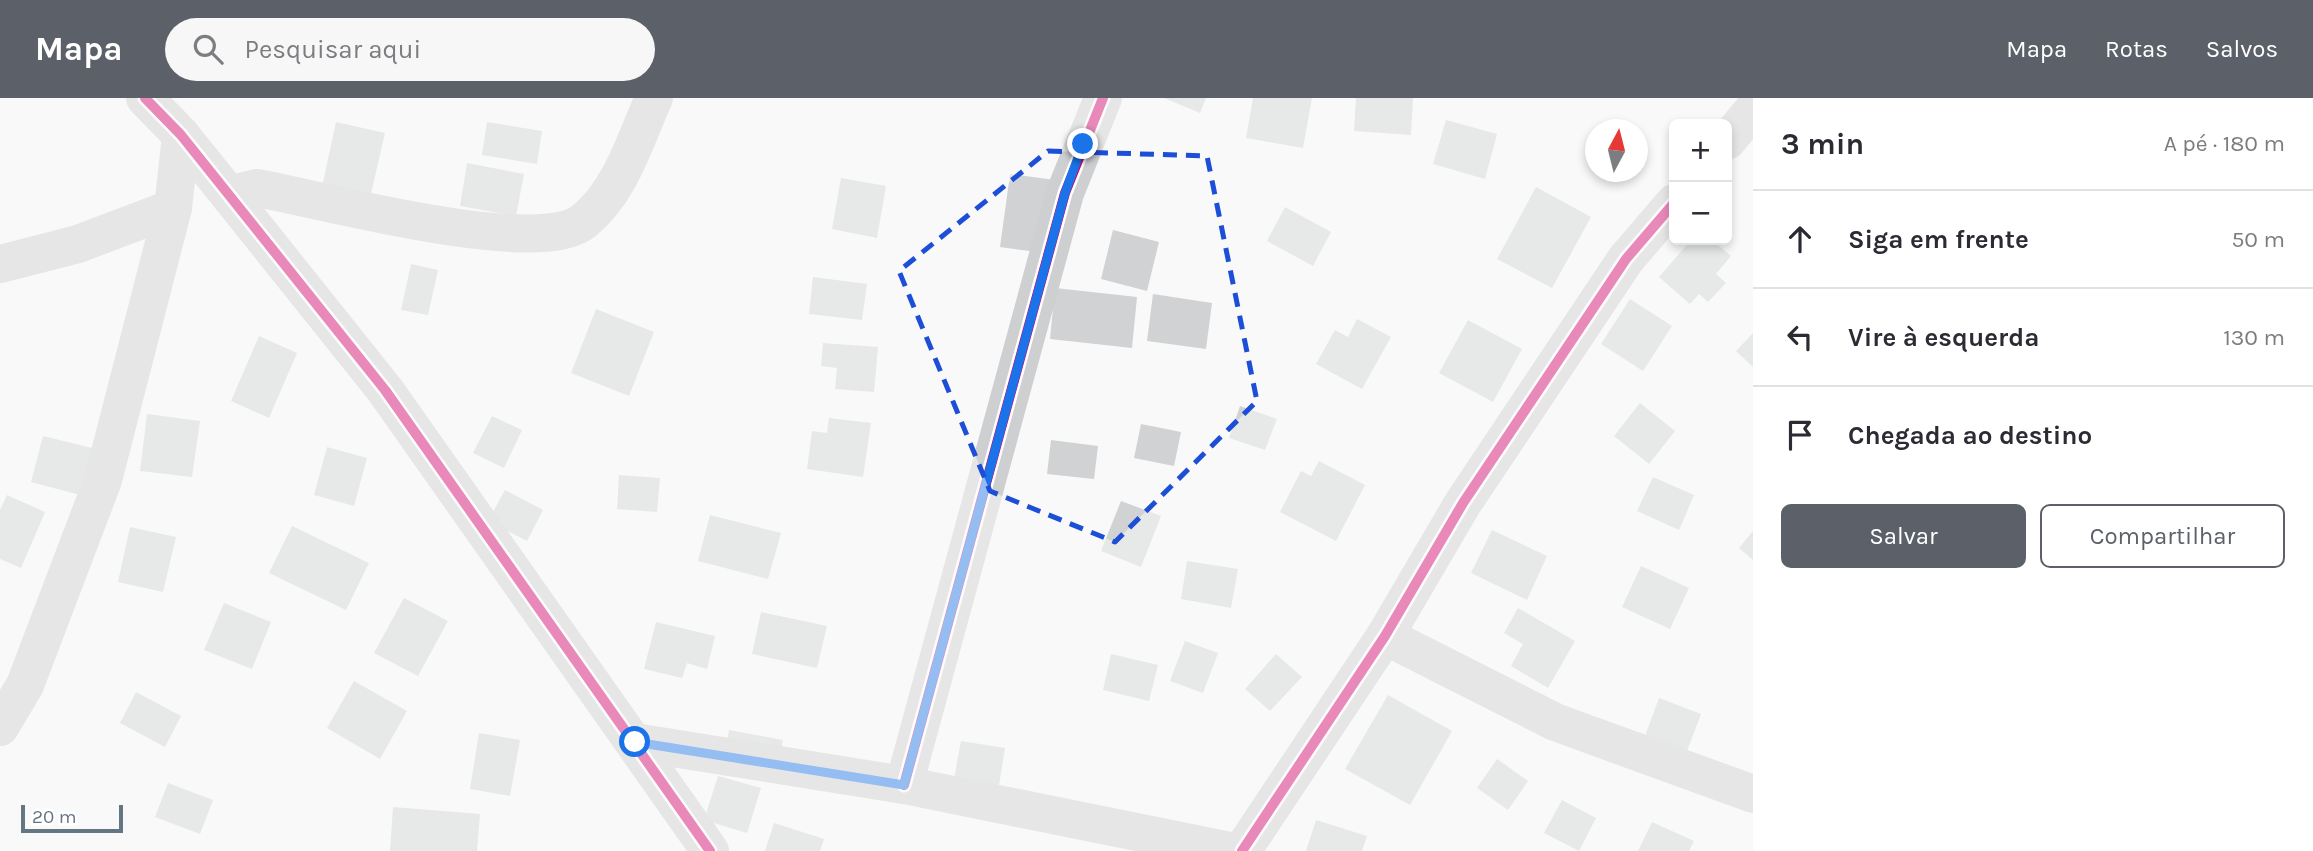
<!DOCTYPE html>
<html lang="pt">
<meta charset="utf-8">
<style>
:root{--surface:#fff;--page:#f7f7f7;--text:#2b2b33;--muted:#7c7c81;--line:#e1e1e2;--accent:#5c6169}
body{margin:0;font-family:Karla,sans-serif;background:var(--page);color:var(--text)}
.controls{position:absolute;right:21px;top:21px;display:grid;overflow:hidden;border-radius:10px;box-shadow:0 4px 10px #0003}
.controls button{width:63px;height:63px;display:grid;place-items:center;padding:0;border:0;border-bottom:2px solid var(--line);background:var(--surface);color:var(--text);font:35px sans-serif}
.compass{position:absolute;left:1585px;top:21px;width:63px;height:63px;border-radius:50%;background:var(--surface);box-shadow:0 4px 10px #0003;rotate:7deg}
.scale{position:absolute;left:21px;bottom:18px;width:102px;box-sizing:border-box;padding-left:7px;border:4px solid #657683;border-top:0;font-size:19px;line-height:24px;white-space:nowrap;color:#657683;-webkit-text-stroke:5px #fff;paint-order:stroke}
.stop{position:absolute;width:21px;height:21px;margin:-16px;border:5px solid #1a73e8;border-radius:50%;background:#fff}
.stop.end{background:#1a73e8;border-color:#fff;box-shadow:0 2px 7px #0008}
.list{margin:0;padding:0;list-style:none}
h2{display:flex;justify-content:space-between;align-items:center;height:91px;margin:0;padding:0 28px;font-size:30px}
h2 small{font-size:23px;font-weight:400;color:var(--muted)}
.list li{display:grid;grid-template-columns:46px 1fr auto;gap:21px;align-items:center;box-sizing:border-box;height:98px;padding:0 28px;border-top:2px solid var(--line)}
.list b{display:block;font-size:26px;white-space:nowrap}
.list em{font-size:23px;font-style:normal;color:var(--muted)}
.actions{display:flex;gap:14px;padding:21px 28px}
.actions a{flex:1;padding:16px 0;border:2px solid var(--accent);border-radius:10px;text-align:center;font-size:24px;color:var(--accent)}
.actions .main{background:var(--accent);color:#fff}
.icon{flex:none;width:38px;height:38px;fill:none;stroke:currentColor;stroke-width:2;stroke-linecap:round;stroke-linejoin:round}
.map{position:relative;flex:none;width:1753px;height:753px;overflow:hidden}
header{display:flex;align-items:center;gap:42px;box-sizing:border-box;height:98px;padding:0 35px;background:var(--accent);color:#fff}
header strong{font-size:33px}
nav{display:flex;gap:38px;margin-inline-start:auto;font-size:24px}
.search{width:490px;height:63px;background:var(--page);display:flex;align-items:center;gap:18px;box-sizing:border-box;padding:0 24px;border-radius:38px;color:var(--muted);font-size:26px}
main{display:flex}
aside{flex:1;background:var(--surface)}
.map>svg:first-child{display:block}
.building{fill:#d0d2d3}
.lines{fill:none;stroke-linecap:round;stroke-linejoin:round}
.minor{stroke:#cecfd0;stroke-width:38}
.cycleway-casing{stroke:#fff;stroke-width:15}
.cycleway{stroke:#d6006c;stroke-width:10}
.route{stroke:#1a73e8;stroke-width:9}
.marked{fill:none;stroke:#1d4ed8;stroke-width:5;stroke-dasharray:14 9;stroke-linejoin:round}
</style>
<header>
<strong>Mapa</strong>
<div class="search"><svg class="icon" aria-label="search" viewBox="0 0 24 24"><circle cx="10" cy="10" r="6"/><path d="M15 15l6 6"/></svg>Pesquisar aqui</div>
<nav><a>Mapa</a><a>Rotas</a><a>Salvos</a></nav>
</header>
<main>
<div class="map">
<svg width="1753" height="753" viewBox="0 0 1753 753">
<rect width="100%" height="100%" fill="#f9f9f9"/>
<g class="building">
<polygon points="1164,0 1206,0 1200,15"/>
<polygon points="1253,0 1312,0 1303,50 1246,40"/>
<polygon points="1356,0 1413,0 1411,37 1354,33"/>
<polygon points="1446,22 1497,36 1485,81 1433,66"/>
<polygon points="336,24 385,35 370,100 322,89"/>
<polygon points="487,24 542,33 537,66 482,57"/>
<polygon points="467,65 524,76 516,118 460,108"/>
<polygon points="1010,76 1055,82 1045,155 1000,149"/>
<polygon points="841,80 886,88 877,140 832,131"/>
<polygon points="1536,89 1591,119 1552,190 1497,161"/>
<polygon points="1285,109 1331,134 1313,168 1267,143"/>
<polygon points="1113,132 1159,144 1147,193 1101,181"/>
<polygon points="1691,142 1712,142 1731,158 1716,176 1726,185 1708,204 1699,196 1690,206 1659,179"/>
<polygon points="411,166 438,172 428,217 401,212"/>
<polygon points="813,179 867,186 862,222 809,216"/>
<polygon points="1055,190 1137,199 1132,250 1050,241"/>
<polygon points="1153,196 1212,205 1206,251 1147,243"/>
<polygon points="1630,201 1672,228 1643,273 1601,246"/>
<polygon points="596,211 654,234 629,298 571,275"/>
<polygon points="1357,221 1391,239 1362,291 1316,266 1335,232 1348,239"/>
<polygon points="1468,222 1522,251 1493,304 1439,275"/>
<polygon points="1753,235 1753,269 1736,253"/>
<polygon points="259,238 297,255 269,320 231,303"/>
<polygon points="823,245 878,249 874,294 835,291 837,270 821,268"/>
<polygon points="1640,305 1675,333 1649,366 1614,338"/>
<polygon points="1240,308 1277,321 1265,352 1229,340"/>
<polygon points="147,316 200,323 192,379 140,373"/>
<polygon points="492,318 522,332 504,370 473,355"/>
<polygon points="829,320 871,325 863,379 807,371 812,333 827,335"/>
<polygon points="1141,326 1181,334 1174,368 1134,360"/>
<polygon points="43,338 92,350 80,397 31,384"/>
<polygon points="1051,342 1098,348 1094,381 1047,376"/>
<polygon points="327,349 367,360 354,408 314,397"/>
<polygon points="1319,363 1365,387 1336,443 1280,414 1301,373 1311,378"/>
<polygon points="619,377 660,380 657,414 617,411"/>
<polygon points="1653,379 1694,397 1679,432 1637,413"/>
<polygon points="505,392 543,412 527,443 488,423"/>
<polygon points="7,397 45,414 21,470 0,461 0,412"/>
<polygon points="1121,403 1161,418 1141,469 1101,453"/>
<polygon points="710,417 781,435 768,481 698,463"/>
<polygon points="292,428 369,465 346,512 269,475"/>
<polygon points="130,429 176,439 163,494 118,484"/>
<polygon points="1492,432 1547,458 1527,502 1471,475"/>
<polygon points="1753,433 1753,462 1739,450"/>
<polygon points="1187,463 1238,471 1231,510 1181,501"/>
<polygon points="1641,468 1689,490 1670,531 1622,509"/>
<polygon points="404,500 448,523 418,578 374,555"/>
<polygon points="224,505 271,524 252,571 204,552"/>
<polygon points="1518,510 1575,543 1548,590 1511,568 1523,546 1504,535"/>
<polygon points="761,514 827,528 817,570 752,556"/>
<polygon points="656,524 715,538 707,571 687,565 682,580 644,571"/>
<polygon points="1185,543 1218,555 1203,595 1170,583"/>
<polygon points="1111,556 1158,567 1149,603 1103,592"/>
<polygon points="1276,556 1302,579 1270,613 1245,591"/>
<polygon points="354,583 407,613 380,661 327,630"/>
<polygon points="136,594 181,618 165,649 120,625"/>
<polygon points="1388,597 1452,633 1410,707 1345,671"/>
<polygon points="1659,600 1701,616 1684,661 1642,646"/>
<polygon points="729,632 783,642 776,678 723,669"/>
<polygon points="479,635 520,642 510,698 470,691"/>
<polygon points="961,643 1005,650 997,700 952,692"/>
<polygon points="1497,661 1528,683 1508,712 1477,690"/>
<polygon points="718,678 761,690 747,735 704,722"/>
<polygon points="168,685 213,702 200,736 155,719"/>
<polygon points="1562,702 1596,720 1579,753 1544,735"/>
<polygon points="393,709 480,716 477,753 390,753"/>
<polygon points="1316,722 1367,738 1362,753 1306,753"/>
<polygon points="1652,724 1694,743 1689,753 1638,753"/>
<polygon points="774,725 824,741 820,753 765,753"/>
</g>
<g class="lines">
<g class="minor">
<polyline points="145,0 181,37 385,292 710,753"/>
<polyline points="1727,43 1753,12"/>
<path d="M229,97L257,90C319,101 538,161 584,123C621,93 635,42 654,0"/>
<polyline points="0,166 78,146 173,110"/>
<polyline points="1385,538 1555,624 1753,696"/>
<polyline points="0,629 25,587 103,382 173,110 181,37"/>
<polyline points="635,644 904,687 1231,753"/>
<polyline points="904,687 1065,95 1103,0"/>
<polyline points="1242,753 1385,538 1463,405 1626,161 1674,105"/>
</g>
<g class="cycleway-casing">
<g id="cycleway">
<polyline points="145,0 181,37 385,292 710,753"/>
<polyline points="904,687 1065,95 1103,0"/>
<polyline points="1242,753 1385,538 1463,405 1626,161 1674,105"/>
</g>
</g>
<use href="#cycleway" class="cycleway"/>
</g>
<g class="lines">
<polyline class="route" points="635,644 904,687 1065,95 1083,46"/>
</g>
<path d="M0 0H1753V753H0ZM1048,53L1207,58L1257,303L1115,444L990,393L899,173Z" fill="#f9f9f9" fill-opacity=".55" fill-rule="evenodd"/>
<path class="marked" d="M1048,53L1207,58L1257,303L1115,444L990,393L899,173Z"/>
</svg>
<div class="controls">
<button>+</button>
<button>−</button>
</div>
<svg class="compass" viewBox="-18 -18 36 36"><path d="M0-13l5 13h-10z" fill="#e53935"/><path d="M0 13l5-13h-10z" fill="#7c7c81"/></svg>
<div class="scale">20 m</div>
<div class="stop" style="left:635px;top:644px"></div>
<div class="stop end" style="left:1083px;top:46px"></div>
</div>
<aside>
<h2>3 min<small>A pé · 180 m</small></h2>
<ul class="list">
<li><svg class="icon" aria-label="ahead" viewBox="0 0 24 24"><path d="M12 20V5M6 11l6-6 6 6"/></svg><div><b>Siga em frente</b></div><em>50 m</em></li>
<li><svg class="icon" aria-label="left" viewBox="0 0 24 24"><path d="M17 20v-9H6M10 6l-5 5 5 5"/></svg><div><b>Vire à esquerda</b></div><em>130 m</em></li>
<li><svg class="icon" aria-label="arrive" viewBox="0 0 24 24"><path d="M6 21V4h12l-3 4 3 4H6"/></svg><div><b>Chegada ao destino</b></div></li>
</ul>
<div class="actions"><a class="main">Salvar</a><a>Compartilhar</a></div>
</aside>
</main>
